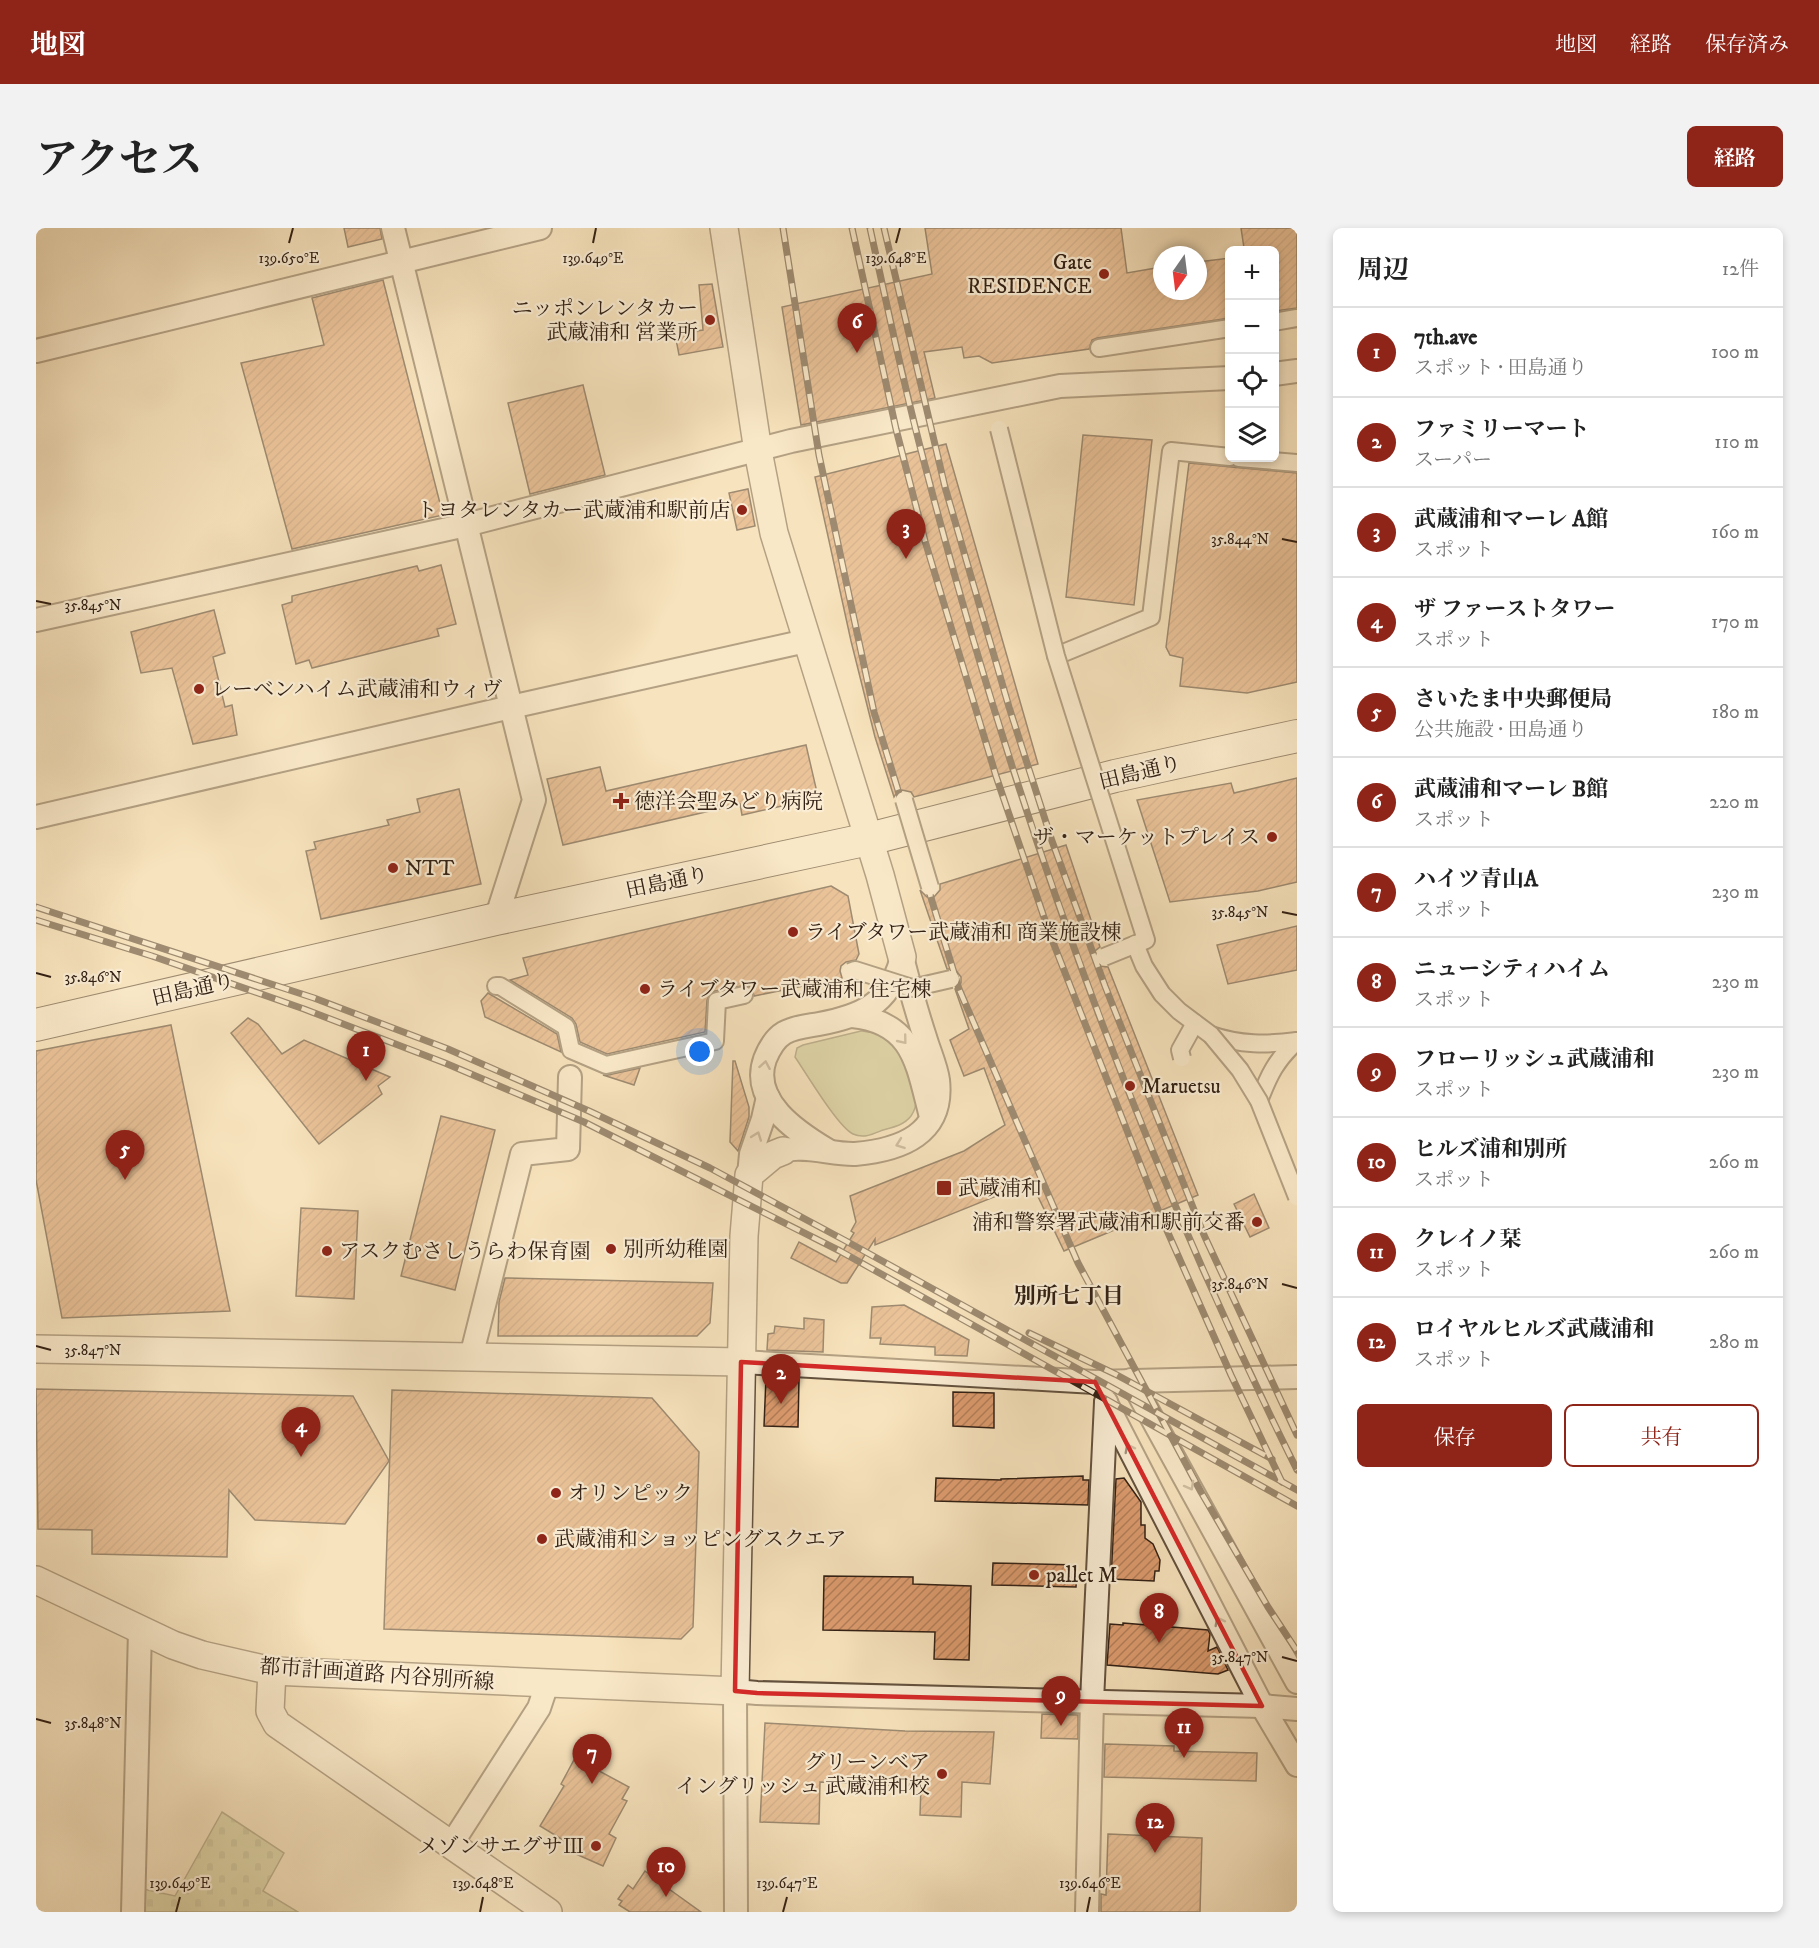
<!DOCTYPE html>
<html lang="ja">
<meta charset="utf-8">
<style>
:root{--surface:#fff;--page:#f2f2f2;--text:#222;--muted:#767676;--line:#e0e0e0;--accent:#8f2418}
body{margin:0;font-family:"IM FELL DW Pica","Noto Serif JP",serif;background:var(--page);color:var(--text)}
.controls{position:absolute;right:18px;top:18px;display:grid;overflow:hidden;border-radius:9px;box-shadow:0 3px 9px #0003}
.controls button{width:54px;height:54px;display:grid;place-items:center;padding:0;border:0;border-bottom:2px solid var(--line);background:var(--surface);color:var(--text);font:30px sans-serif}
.compass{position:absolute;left:1117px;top:18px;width:54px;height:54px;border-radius:50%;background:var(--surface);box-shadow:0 3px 9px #0003;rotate:194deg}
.you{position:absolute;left:664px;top:824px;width:21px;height:21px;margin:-15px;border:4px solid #fff;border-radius:50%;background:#1a73e8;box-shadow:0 0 0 9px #1a73e833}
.badge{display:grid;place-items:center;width:39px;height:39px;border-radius:50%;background:var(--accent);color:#fff;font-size:20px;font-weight:700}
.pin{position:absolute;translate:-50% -50px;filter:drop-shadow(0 2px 3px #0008)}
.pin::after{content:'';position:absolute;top:32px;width:21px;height:18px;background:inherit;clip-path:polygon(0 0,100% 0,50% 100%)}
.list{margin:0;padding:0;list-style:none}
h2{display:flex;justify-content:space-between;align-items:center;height:78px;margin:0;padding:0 24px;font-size:26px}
h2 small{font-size:20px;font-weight:400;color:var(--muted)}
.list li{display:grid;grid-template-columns:39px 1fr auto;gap:18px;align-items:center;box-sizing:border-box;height:90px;padding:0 24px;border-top:2px solid var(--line)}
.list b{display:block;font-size:22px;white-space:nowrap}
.list p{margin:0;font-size:20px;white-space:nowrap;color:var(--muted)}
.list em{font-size:20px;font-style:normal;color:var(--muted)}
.actions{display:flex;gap:12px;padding:18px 24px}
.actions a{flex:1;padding:14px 0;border:2px solid var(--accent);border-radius:9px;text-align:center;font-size:21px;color:var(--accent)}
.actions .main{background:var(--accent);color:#fff}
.icon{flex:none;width:33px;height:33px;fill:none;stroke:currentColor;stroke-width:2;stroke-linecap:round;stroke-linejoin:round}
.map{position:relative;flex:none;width:1261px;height:1684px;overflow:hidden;border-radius:9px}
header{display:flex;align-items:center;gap:36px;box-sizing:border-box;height:84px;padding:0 30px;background:var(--accent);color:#fff}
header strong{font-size:28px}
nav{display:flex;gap:33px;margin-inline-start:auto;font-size:21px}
.intro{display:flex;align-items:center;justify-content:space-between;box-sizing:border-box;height:144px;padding:0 36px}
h1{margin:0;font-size:42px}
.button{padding:15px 27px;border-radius:9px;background:var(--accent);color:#fff;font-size:21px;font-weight:700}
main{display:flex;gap:36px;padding:0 36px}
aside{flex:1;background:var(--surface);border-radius:9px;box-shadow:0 3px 9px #0003}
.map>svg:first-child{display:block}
.grass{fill:#c0c38f;stroke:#797252;stroke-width:1.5}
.cemetery{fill:url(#cemetery-stones);stroke:#797252;stroke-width:1.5}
.building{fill:url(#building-hatch);stroke:#322014;stroke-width:1.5}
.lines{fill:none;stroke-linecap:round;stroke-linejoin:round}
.pedestrian-casing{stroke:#63513e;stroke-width:20}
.minor-casing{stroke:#63513e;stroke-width:26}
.tertiary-casing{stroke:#63513e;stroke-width:30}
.secondary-casing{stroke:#322014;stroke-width:34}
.pedestrian{stroke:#faedd4;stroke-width:16}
.minor{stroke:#faedd4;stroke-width:22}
.tertiary{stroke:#faedd4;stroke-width:27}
.secondary{stroke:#faedd4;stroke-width:32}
.rail-casing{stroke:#322014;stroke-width:7}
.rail{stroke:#faedd4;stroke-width:4.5;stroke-dasharray:14;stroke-linecap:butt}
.pedestrian-bridge-casing{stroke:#63513e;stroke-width:20;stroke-linecap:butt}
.pedestrian-bridge{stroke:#faedd4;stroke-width:16}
.oneway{stroke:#a0917e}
.marked{fill:none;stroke:#d62828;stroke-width:4.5;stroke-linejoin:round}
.ticks{fill:none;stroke:#322014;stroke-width:2}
.poi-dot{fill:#8f2418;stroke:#faedd4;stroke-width:2}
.labels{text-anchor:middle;stroke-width:4.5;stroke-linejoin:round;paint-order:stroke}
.poi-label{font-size:21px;fill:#322014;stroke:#faedd4;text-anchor:start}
.street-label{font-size:21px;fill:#322014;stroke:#faedd4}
.neighbourhood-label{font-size:22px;font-weight:bold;fill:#322014;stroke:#faedd4}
.ticks-label{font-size:15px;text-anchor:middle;fill:#322014;stroke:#faedd4;stroke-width:4.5;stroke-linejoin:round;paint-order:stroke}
</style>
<header>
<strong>地図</strong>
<nav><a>地図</a><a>経路</a><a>保存済み</a></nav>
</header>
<div class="intro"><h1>アクセス</h1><a class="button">経路</a></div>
<main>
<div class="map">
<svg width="1261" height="1684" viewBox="0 0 1261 1684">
<defs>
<pattern id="cemetery-stones" width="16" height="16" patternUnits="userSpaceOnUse" patternTransform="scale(1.5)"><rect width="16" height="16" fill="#c0c38f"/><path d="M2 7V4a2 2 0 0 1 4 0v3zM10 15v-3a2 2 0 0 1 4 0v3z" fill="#a5a77a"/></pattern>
<pattern id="building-hatch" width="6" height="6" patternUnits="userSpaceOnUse" patternTransform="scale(1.5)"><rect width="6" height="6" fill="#dc9b6e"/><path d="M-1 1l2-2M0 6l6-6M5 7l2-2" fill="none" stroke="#b37e59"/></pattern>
</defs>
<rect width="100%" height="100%" fill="#f7e3bd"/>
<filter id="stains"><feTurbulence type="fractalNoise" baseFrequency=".00333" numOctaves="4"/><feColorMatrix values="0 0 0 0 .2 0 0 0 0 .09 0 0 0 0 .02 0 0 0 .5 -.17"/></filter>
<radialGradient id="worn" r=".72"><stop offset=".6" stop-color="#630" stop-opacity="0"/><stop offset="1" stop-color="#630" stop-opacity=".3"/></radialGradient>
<path class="grass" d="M825,803C834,804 844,805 852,810C870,823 890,867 875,888C868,897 858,899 847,902C837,906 828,911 817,906C802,899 770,845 759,829L761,820L767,817Z"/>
<polygon class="cemetery" points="186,1584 248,1625 227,1663 262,1684 106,1684 107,1661 139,1668"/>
<g class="building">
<polygon points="308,0 344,0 346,11 312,19"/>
<polygon points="889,0 1085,0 1091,45 1126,39 1126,63 1162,63 1162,34 1194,30 1194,90 1061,110 1056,112 1053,121 956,135 943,128 928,130 926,119 888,124 899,170 765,197 746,79 896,46"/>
<polygon points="1205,0 1261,0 1261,80 1239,83 1239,22 1224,22 1224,19 1208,20"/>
<polygon points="347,52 407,287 256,321 205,135 288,117 276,70"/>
<polygon points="676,56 687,119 643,127 639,106 667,102 663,57"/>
<polygon points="547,157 569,247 494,266 472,175"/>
<polygon points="1047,207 1116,212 1098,377 1030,369"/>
<polygon points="910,216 1002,536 878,569 875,564 866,562 861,564 858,569 839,509 815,413 779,249"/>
<polygon points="1153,235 1261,245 1261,454 1211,465 1144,458 1147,430 1134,427 1130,419"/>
<polygon points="712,261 719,298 701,302 693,265"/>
<polygon points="405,337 420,396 401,401 403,408 276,440 273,432 260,436 246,377 256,374 256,368 381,338 383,343"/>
<polygon points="178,382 189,425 177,429 189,479 196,477 201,507 157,516 136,440 105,445 95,404"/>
<polygon points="770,517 780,560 772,572 706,587 704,576 527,617 511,551 564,539 570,563"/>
<polygon points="1261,550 1261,654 1222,663 1134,674 1101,572 1195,555 1198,565"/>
<polygon points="423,561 445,656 285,691 270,623 280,621 278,614 353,597 351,592 384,584 381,571"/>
<polygon points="1030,617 1064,719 1059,723 1058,732 1062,738 1072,739 1162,967 1028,1023 995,954 839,1017 839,1011 811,1055 805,1055 755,1030 763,1014 800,1034 818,1005 815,1003 820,994 814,968 928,923 969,897 948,840 928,848 914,812 933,801 919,761 925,755 925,749 919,741 911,741 884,662 891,669 898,669 904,662 904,656"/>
<polygon points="795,658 812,668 823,726 820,732 810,734 805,738 804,743 806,750 718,768 716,760 711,757 679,763 674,766 671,772 669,804 571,826 544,814 540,796 536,790 474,752 492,747 487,730"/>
<polygon points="1261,698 1261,742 1192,756 1181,717"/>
<polygon points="452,765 521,806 525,824 449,789 445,773"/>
<polygon points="212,790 222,796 246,826 268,812 354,849 342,858 346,866 283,916 195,805"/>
<polygon points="135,797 194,1083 26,1090 0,952 0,823"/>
<polygon points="697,833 699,833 713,879 713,889 702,923 694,914"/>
<polygon points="604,840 598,857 567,847 572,847"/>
<polygon points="405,888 459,902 419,1062 365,1048"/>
<polygon points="1218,966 1233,1000 1214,1009 1198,976"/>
<polygon points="265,980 322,983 318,1071 260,1068"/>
<polygon points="469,1050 677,1055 674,1095 661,1108 462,1108 463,1074"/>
<polygon points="868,1077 933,1112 931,1128 899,1127 899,1119 844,1116 845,1110 834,1110 836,1079"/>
<polygon points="768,1090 788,1092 787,1124 731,1122 732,1106 738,1105 739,1098 768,1101"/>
<polygon points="730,1149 763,1151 762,1199 728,1198"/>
<polygon points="0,1161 317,1168 353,1233 309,1296 219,1292 193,1262 191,1329 56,1326 56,1302 2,1301"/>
<polygon points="356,1162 616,1170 663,1224 657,1399 645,1411 348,1401"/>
<polygon points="917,1164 958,1165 958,1200 917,1198"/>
<polygon points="1047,1248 1047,1252 1053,1252 1052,1277 899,1273 900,1250 965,1252 965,1251"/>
<polygon points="1088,1250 1105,1274 1105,1297 1109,1297 1109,1310 1117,1316 1124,1332 1123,1343 1119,1343 1118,1353 1075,1351 1080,1251"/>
<polygon points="957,1335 1041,1337 1040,1359 956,1357"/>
<polygon points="788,1348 877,1349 877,1356 935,1358 933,1432 898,1431 899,1404 787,1402"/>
<polygon points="1087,1395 1172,1402 1174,1406 1172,1423 1181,1419 1192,1442 1182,1446 1071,1437 1074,1396 1087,1397"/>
<polygon points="1006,1486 1042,1487 1042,1511 1005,1510"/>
<polygon points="729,1495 869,1503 958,1504 954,1556 926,1554 925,1589 884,1587 885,1558 784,1554 783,1596 724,1594"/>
<polygon points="1069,1516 1138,1518 1138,1523 1221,1525 1220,1553 1068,1549"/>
<polygon points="539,1530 593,1559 586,1571 591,1573 573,1606 580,1610 567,1638 540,1626 542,1621 504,1598 528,1558 525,1556"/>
<polygon points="1072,1606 1166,1610 1164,1684 1065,1684 1065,1666 1070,1667"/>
<polygon points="609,1643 626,1656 665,1684 594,1684 583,1677 586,1673 582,1671 592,1657 597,1661"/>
</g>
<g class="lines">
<g class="pedestrian-casing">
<g id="pedestrian">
<polyline points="1238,94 1261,90"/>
<polyline points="1063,120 1194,100"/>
<polyline points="1203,230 1261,235"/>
<polyline points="1020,428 1115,389 1135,223 1194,229"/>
<polyline points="460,758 464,758 530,799 535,822 570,837 679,813 681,773 708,767"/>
<path d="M1175,807C1204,817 1231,817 1261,813"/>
<path d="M1223,873C1233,847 1240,832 1261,813"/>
</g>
</g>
<g class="minor-casing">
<g id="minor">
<polyline points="357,0 498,572 460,691"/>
<polyline points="0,123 504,0"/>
<polyline points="1238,146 1261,143"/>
<polyline points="0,392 430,297 755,213 1024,158 1194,150"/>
<polyline points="0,589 475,479 770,413"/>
<path d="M816,788C877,794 881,835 894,885"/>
<path d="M791,922C761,904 714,873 729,831C733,821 738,811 748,805C758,799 772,798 783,796C825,788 852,777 865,733"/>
<path d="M747,923C765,916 798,927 819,926C865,922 908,906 902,852C900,838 893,823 889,809C880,782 873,756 866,729"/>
<polyline points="713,947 715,926 727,891 732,869"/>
<polyline points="435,1129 486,926 532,921 534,849"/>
<polyline points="705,1134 1059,1154 1261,1149"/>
<polyline points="1095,1152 1261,1454"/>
<polyline points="1070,1175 1226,1478 1261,1537"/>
<polyline points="415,1617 503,1480 511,1456"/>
<polyline points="97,1684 104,1402"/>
<polyline points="700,1684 699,1463 721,1465 1226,1478 1261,1481"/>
<polyline points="1051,1684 1056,1473 1070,1174"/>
</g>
</g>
<g class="tertiary-casing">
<g id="tertiary">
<polyline points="688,0 722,223 738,305 844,647 866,729"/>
<polyline points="0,1121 705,1134"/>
<polyline points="0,1352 137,1417 166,1427 236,1443 699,1463 708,1008 713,947 737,927 747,923"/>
<polyline points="236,1443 234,1483 241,1496 512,1684"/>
</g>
</g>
<g class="secondary-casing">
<polyline id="secondary" points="0,797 460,691 833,611 1079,548 1261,508"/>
</g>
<use href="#pedestrian" class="pedestrian"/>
<use href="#minor" class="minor"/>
<use href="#tertiary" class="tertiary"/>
<use href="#secondary" class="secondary"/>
<g class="rail-casing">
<g id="rail">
<polyline points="747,0 783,227 838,484 923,761 1042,1035 1165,1264 1232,1379 1261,1423"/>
<polyline points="816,0 860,201 889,313 960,548 1013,704 1125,989 1195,1147 1246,1254"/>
<path d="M834,0C852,82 869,164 891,245C980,587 1104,926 1261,1242"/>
<polyline points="848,0 909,259 973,479 1016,613 1069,758 1168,1007 1261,1207"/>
<polyline points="0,679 278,770 412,821 553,883 674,940 810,1013 1261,1262"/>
<polyline points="0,692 116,728 268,781 409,835 548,894 804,1023 1261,1278"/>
<polyline points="993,1105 1079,1146 1236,1231"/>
</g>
</g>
<use href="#rail" class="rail"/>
<g class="pedestrian-bridge-casing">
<g id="pedestrian-bridge">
<polyline points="963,201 1020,428 1110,712 1068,729"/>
<polyline points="868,572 894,659"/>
<polyline points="1099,716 1108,738 1126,766 1143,783 1175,807 1204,842 1223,873 1261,969"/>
<polyline points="814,744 819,742 876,760 915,751"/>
<polyline points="1146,830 1144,822 1159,795"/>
</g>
</g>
<use href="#pedestrian-bridge" class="pedestrian-bridge"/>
</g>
<defs><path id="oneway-chevron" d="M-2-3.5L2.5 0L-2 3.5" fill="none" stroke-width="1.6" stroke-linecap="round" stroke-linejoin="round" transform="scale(1.5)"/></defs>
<g class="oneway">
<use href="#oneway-chevron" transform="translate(867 812) rotate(51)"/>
<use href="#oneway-chevron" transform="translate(729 837) rotate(-80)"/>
<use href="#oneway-chevron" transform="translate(721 908) rotate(-70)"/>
<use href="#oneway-chevron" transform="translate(864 916) rotate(160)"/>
<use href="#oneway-chevron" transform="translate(1093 1220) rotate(-117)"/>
<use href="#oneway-chevron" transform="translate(1154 1258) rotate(61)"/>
<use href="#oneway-chevron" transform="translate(1183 1393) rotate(-117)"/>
</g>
<path d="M0 0H1261V1684H0ZM705,1134L1059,1154L1226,1478L721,1465L699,1463Z" fill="#f7e3bd" fill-opacity=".55" fill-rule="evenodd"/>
<path class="marked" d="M705,1134L1059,1154L1226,1478L721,1465L699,1463Z"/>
<path class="ticks" d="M253,15L257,0M557,15L560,0M860,15L864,0M1246,311L1261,314M0,373L15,376M1246,684L1261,687M0,745L15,749M1246,1056L1261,1060M0,1118L15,1122M1246,1429L1261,1433M0,1491L15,1495M140,1684L144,1669M444,1684L447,1669M747,1684L751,1669M1051,1684L1054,1669"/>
<g class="poi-dot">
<circle cx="1068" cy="46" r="6"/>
<circle cx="674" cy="92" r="6"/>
<circle cx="706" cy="282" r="6"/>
<circle cx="163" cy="461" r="6"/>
<path d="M582 564h6v6h6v6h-6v6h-6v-6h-6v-6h6z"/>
<circle cx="1236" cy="609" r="6"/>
<circle cx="357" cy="640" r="6"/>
<circle cx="757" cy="704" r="6"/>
<circle cx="609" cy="761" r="6"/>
<circle cx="1094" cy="858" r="6"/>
<rect x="900" y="952" width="16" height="16" rx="3"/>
<circle cx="1221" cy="994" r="6"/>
<circle cx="575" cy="1021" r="6"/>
<circle cx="291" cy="1023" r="6"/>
<circle cx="520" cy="1265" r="6"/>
<circle cx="506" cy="1311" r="6"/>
<circle cx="998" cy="1347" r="6"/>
<circle cx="906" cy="1546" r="6"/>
<circle cx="560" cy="1618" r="6"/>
</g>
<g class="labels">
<g class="poi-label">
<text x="1056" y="41" text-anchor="end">Gate<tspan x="1056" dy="24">RESIDENCE</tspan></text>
<text x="662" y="87" text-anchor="end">ニッポンレンタカー<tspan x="662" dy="24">武蔵浦和 営業所</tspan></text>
<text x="694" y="289" text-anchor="end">トヨタレンタカー武蔵浦和駅前店</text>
<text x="175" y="468">レーベンハイム武蔵浦和ウィヴ</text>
<text x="598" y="580">徳洋会聖みどり病院</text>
<text x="1224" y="616" text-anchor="end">ザ・マーケットプレイス</text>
<text x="369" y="647">NTT</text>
<text x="769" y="711">ライブタワー武蔵浦和 商業施設棟</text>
<text x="621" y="768">ライブタワー武蔵浦和 住宅棟</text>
<text x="1106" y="865">Maruetsu</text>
<text x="922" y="967">武蔵浦和</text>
<text x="1209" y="1001" text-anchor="end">浦和警察署武蔵浦和駅前交番</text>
<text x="587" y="1028">別所幼稚園</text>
<text x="303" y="1030">アスクむさしうらわ保育園</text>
<text x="532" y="1272">オリンピック</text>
<text x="518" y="1318">武蔵浦和ショッピングスクエア</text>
<text x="1010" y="1354">pallet M</text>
<text x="894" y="1541" text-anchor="end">グリーンベア<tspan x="894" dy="24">イングリッシュ 武蔵浦和校</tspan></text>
<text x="548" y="1625" text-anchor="end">メゾンサエグサⅢ</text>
</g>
<g class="street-label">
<text transform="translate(1104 544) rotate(-14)" y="7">田島通り</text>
<text transform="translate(631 654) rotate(-12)" y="7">田島通り</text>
<text transform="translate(157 761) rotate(-13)" y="7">田島通り</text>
<text transform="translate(341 1446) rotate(4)" y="7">都市計画道路 内谷別所線</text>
</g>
<g class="neighbourhood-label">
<text x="1033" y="1075">別所七丁目</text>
</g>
</g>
<g class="ticks-label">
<text x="253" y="35">139.650°E</text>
<text x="557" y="35">139.649°E</text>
<text x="860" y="35">139.648°E</text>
<text x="1204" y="316">35.844°N</text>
<text x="57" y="382">35.845°N</text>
<text x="1204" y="689">35.845°N</text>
<text x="57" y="754">35.846°N</text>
<text x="1204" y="1061">35.846°N</text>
<text x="57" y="1127">35.847°N</text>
<text x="1204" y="1434">35.847°N</text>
<text x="57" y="1500">35.848°N</text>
<text x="144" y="1660">139.649°E</text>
<text x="447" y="1660">139.648°E</text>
<text x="751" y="1660">139.647°E</text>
<text x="1054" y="1660">139.646°E</text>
</g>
<rect width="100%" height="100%" filter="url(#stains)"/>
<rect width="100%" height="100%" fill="url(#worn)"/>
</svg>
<div class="controls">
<button>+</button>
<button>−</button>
<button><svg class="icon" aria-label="locate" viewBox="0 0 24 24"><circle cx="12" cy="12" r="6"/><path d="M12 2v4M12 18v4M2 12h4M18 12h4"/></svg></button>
<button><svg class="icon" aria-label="layers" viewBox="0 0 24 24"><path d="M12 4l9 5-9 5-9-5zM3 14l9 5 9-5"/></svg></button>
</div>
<svg class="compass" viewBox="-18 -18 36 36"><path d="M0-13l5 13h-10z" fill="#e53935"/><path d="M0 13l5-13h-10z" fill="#767676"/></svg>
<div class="you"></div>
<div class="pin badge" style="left:330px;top:853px">1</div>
<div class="pin badge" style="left:745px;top:1176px">2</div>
<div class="pin badge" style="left:870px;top:331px">3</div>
<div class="pin badge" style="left:265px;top:1229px">4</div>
<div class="pin badge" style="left:89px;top:952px">5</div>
<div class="pin badge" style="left:821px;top:125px">6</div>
<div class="pin badge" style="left:556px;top:1556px">7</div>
<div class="pin badge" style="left:1123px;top:1415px">8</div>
<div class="pin badge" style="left:1025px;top:1498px">9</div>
<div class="pin badge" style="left:630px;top:1669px">10</div>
<div class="pin badge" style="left:1148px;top:1530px">11</div>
<div class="pin badge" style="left:1119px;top:1625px">12</div>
</div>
<aside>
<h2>周辺<small>12件</small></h2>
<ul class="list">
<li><span class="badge">1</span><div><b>7th.ave</b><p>スポット · 田島通り</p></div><em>100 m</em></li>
<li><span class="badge">2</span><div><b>ファミリーマート</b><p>スーパー</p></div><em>110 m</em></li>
<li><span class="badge">3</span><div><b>武蔵浦和マーレ A館</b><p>スポット</p></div><em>160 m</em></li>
<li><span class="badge">4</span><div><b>ザ ファーストタワー</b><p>スポット</p></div><em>170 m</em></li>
<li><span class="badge">5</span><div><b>さいたま中央郵便局</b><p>公共施設 · 田島通り</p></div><em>180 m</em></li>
<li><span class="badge">6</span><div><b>武蔵浦和マーレ B館</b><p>スポット</p></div><em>220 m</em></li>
<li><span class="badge">7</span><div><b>ハイツ青山A</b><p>スポット</p></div><em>230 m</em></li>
<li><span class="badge">8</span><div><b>ニューシティハイム</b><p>スポット</p></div><em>230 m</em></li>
<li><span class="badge">9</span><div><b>フローリッシュ武蔵浦和</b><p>スポット</p></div><em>230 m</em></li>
<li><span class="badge">10</span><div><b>ヒルズ浦和別所</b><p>スポット</p></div><em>260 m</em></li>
<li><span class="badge">11</span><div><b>クレイノ栞</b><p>スポット</p></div><em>260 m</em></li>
<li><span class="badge">12</span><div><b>ロイヤルヒルズ武蔵浦和</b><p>スポット</p></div><em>280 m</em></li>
</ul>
<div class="actions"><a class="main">保存</a><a>共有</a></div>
</aside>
</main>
